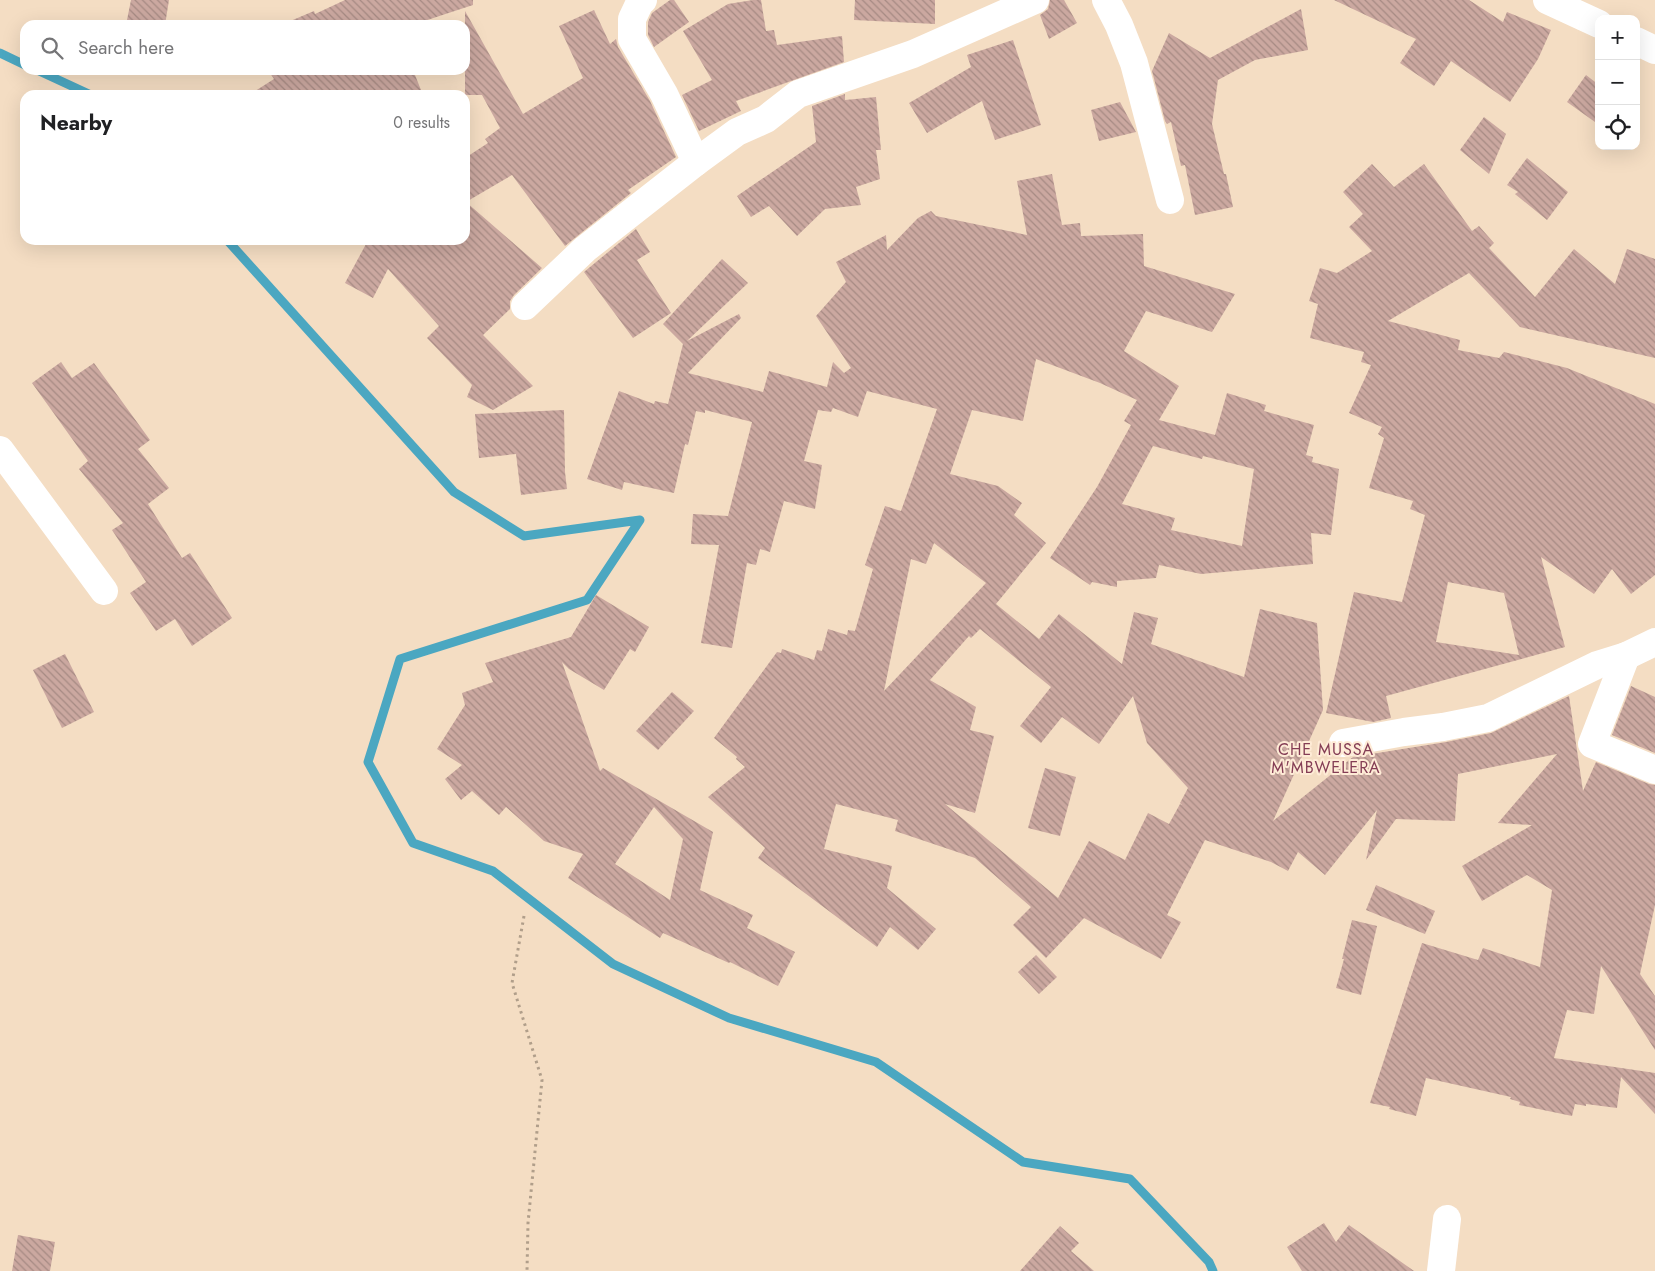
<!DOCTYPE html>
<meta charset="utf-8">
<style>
:root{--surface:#fff;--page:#f2f2f2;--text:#202124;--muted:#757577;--line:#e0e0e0}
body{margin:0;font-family:Jost,sans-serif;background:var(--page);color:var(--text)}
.controls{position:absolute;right:15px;top:15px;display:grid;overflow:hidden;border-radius:10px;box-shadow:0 5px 20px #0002}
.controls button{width:45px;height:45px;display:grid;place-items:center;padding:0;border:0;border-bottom:1px solid var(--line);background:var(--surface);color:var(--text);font:25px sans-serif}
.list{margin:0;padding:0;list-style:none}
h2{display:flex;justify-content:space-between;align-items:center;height:65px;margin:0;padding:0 20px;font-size:21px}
h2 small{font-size:16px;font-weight:400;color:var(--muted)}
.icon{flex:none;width:28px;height:28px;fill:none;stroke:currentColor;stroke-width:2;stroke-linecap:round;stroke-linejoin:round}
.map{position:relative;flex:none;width:1655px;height:1271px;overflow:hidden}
.search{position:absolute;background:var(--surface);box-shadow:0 5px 20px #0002;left:20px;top:20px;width:450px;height:55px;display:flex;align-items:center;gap:12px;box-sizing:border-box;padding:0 18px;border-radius:15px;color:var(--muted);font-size:19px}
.panel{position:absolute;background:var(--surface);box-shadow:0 5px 20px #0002;left:20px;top:90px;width:450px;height:155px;border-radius:15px}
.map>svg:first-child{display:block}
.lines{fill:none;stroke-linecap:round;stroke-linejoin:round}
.stream{stroke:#4ba7c1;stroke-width:9}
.building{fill:url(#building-back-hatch);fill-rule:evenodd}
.path{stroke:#b09e8a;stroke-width:3;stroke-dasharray:2.5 4;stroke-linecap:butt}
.minor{stroke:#fff;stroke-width:28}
.labels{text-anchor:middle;stroke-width:4;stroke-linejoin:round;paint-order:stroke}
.quarter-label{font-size:16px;letter-spacing:1px;fill:#843d55;stroke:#feebd6}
</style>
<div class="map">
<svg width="1655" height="1271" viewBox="0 0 1655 1271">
<defs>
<pattern id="building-back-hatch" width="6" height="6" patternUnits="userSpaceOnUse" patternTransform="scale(1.25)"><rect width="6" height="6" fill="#cba8a0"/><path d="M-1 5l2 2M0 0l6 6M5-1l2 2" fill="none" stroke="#a68a83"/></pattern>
</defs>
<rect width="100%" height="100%" fill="#f4ddc3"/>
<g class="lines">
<g class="stream">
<polyline points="0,53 25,65"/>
<polyline points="37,70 91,95"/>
<polyline points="227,240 454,492 524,536 640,520 587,600 400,659 368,762 413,843 493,871 613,964 729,1018 876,1062 1023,1162 1130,1179 1209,1262 1213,1271"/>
</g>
</g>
<g class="building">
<polygon points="131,0 169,0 165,25 126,25"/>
<polygon points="345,0 473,0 473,5 412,25 281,25 314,11 315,14"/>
<polygon points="670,0 674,0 689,22 654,47 648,35 648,22 652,13"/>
<polygon points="753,0 761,0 766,31 774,30 777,45 842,36 844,62 736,101 741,111 699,131 682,95 712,80 683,31 728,4"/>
<polygon points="855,0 935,0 935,24 854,20"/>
<polygon points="1050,0 1064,0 1077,23 1049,39 1040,15 1048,9"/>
<polygon points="1334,0 1469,0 1503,22 1507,12 1551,30 1538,59 1510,102 1451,61 1434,86 1400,63 1416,39"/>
<polygon points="1301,9 1308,50 1255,60 1218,80 1212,124 1224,174 1226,174 1233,207 1195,215 1185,165 1181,166 1171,122 1167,124 1165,121 1152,71 1169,33 1210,58"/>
<polygon points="594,10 610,44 616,39 618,47 650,101 676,157 628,190 631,193 565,246 512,175 466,202 542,268 514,295 510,301 510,309 483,335 533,386 493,410 467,397 472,385 427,338 439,326 388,269 373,298 345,283 366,244 363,240 465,240 465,158 488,143 485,139 500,128 482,95 465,95 465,11 523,114 583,78 559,26"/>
<polygon points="1013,40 1041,125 995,140 982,101 927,133 909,103 971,67 967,55"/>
<polygon points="268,70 413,70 423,95 249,95 274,79"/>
<polygon points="1586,75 1599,85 1599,116 1595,122 1567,102"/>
<polygon points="845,94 845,100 876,97 881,150 876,150 880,179 856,187 861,205 825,209 797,236 769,206 751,217 737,196 816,142 812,106"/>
<polygon points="1120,102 1136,132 1099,141 1091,110"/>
<polygon points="1484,117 1506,134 1489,174 1460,150"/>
<polygon points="1527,158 1568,192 1547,220 1515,194 1518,192 1507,185"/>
<path d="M1372,164L1394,187L1424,164L1472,231L1479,226L1494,243L1489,248L1535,297L1574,249L1615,284L1627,249L1655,259V358L1520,327L1469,273L1388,321L1460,340L1458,350L1499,358L1504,352L1567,368L1655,404V575L1631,594L1612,569L1594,594L1541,557L1565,647L1386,696L1391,718L1373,722L1326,713L1354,592L1402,602L1425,515L1410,509L1413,501L1369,488L1384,438L1378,434L1382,427L1349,413L1371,365L1361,362L1364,352L1310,338L1318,304L1309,301L1320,268L1337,273L1372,251L1349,227L1363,214L1343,192ZM1448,582L1504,593L1519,655L1436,642Z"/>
<path d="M1052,174L1062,225L1080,223L1081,236L1143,234L1144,266L1235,294L1212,332L1146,311L1124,351L1179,386L1159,420L1215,435L1227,393L1266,405L1264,411L1314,425L1306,455L1313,457L1312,462L1339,469L1331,535L1311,533L1313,564L1201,574L1159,565L1156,578L1117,581V587L1092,582L1090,585L1050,558L1097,487L1131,425L1124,421L1137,400L1100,383L1036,359L1023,421L972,410L950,474L998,486L1022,503L1014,515L1046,543L996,604L1039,639L1059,614L1122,664L1134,612L1158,618L1151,644L1244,677L1260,609L1317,623L1323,710L1273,821L1353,757L1446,742L1491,733L1569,696L1583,791L1596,762L1649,784L1655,785V905L1640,974L1655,996V1050L1601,966L1594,1014L1567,1010L1554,1058L1655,1073V1114L1621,1077L1617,1108L1586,1104V1106L1575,1104L1572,1116L1519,1105L1520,1102L1510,1099L1511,1097L1426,1078L1416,1116L1389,1109L1390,1107L1370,1103L1422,943L1478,960L1483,948L1540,967L1552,890L1527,875L1482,901L1462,866L1532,825L1498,823L1557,754L1458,774L1455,821L1396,819L1366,860L1377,810L1325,875L1298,852L1288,871L1271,862L1205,840L1167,915L1181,922L1161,959L1084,918L1046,958L1013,925L1031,907L975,858L895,831L898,820L836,804L824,849L892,866L887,888L936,929L918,950L890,927L877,947L758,858L765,848L708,797L745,767L736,759L737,757L714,738L777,652L781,653L782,649L814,660L817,650L822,651L828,629L847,635L848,630L855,631L873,569L865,565L885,506L901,511L937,409L867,391L858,417L833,408L831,412L818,410L804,461L822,465L815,509L784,501L770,552L760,549L756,565L747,563L732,648L701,643L719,545L691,544L693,514L728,516L752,422L705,410V413L696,411L688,445L685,444L674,493L624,482L622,490L587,479L619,391L654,404L655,401L668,404L683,344L663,324L722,259L748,283L687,341L739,314L741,318L688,373L763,392L769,371L827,387L833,362L844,373L851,368L816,316L846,282L836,262L886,235L887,250L918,218L931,211L936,216L1027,235L1017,181ZM1153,446L1202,459L1203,456L1254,469L1242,546L1171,530L1175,518L1122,504ZM934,543L986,583L884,691L911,559L926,564ZM980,629L1051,687L1020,726L1041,743L1062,717L1099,744L1133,696L1147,743L1188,788L1180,803L1182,805L1180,804L1169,824L1148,813L1125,860L1089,841L1058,898L945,804L975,813L994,736L970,730L976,707L930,680L969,636L971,638Z"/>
<polygon points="636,229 650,252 637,260 671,313 633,338 584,272"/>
<polygon points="61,362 72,378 94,363 150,440 138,449 169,488 148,504 182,558 190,553 232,618 192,646 175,619 156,631 130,593 146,582 112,530 123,523 79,469 88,461 32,383"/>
<polygon points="564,410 565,472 567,489 521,495 516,454 479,458 475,414"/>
<path d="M596,595L649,627L635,652L630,649L604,690L569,669L562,662L600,771L603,768L713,832L700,890L753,915L747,928L795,952L778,986L730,962L729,963L663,933L660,938L568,878L583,854L544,841L506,807L499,815L472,791L461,800L445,779L462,765L437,749L465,705L462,693L493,682L485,663L571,637ZM654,807L683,839L670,900L615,864Z"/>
<polygon points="65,654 94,712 62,728 33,670"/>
<polygon points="1631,686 1655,697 1655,753 1612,735"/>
<polygon points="672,692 694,711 658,750 636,731"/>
<polygon points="1045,768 1076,777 1060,836 1028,828"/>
<polygon points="1376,885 1435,911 1425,934 1366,910"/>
<polygon points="1352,920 1377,926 1361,995 1336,988 1344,959 1342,959"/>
<polygon points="1036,955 1057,977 1039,994 1018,972"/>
<polygon points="1324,1223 1336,1242 1349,1225 1414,1271 1302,1271 1287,1247"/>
<polygon points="1060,1226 1079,1243 1071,1251 1094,1271 1020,1271"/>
<polygon points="18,1235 55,1242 50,1271 12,1271"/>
</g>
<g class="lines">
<polyline class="path" points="524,916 512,983 542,1080 528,1223 527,1271"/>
<g class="minor">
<polyline points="643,0 640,2 632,19 632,39 664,94 696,162"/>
<polyline points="1106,0 1119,25 1134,63 1170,200"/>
<polyline points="1547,0 1599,24"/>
<polyline points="1636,41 1655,50"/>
<polyline points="525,306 585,249 696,162 737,132 766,119 798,94 913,54 1035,0"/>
<polyline points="0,450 104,591"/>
<polyline points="1626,656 1592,744 1655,770"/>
<polyline points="1343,743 1404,732 1443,727 1488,718 1597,665 1626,656 1655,642"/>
<polyline points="1441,1271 1447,1219"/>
</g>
</g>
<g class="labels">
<g class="quarter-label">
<text x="1326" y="755">CHE MUSSA<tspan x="1326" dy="18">M'MBWELERA</tspan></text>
</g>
</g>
</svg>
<div class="controls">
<button>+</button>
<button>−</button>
<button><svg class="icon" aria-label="locate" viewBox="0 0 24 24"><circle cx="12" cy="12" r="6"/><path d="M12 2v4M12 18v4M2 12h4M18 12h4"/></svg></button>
</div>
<div class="search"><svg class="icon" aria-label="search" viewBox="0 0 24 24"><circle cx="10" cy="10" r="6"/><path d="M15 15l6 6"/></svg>Search here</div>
<section class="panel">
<h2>Nearby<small>0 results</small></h2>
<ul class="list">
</ul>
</section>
</div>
